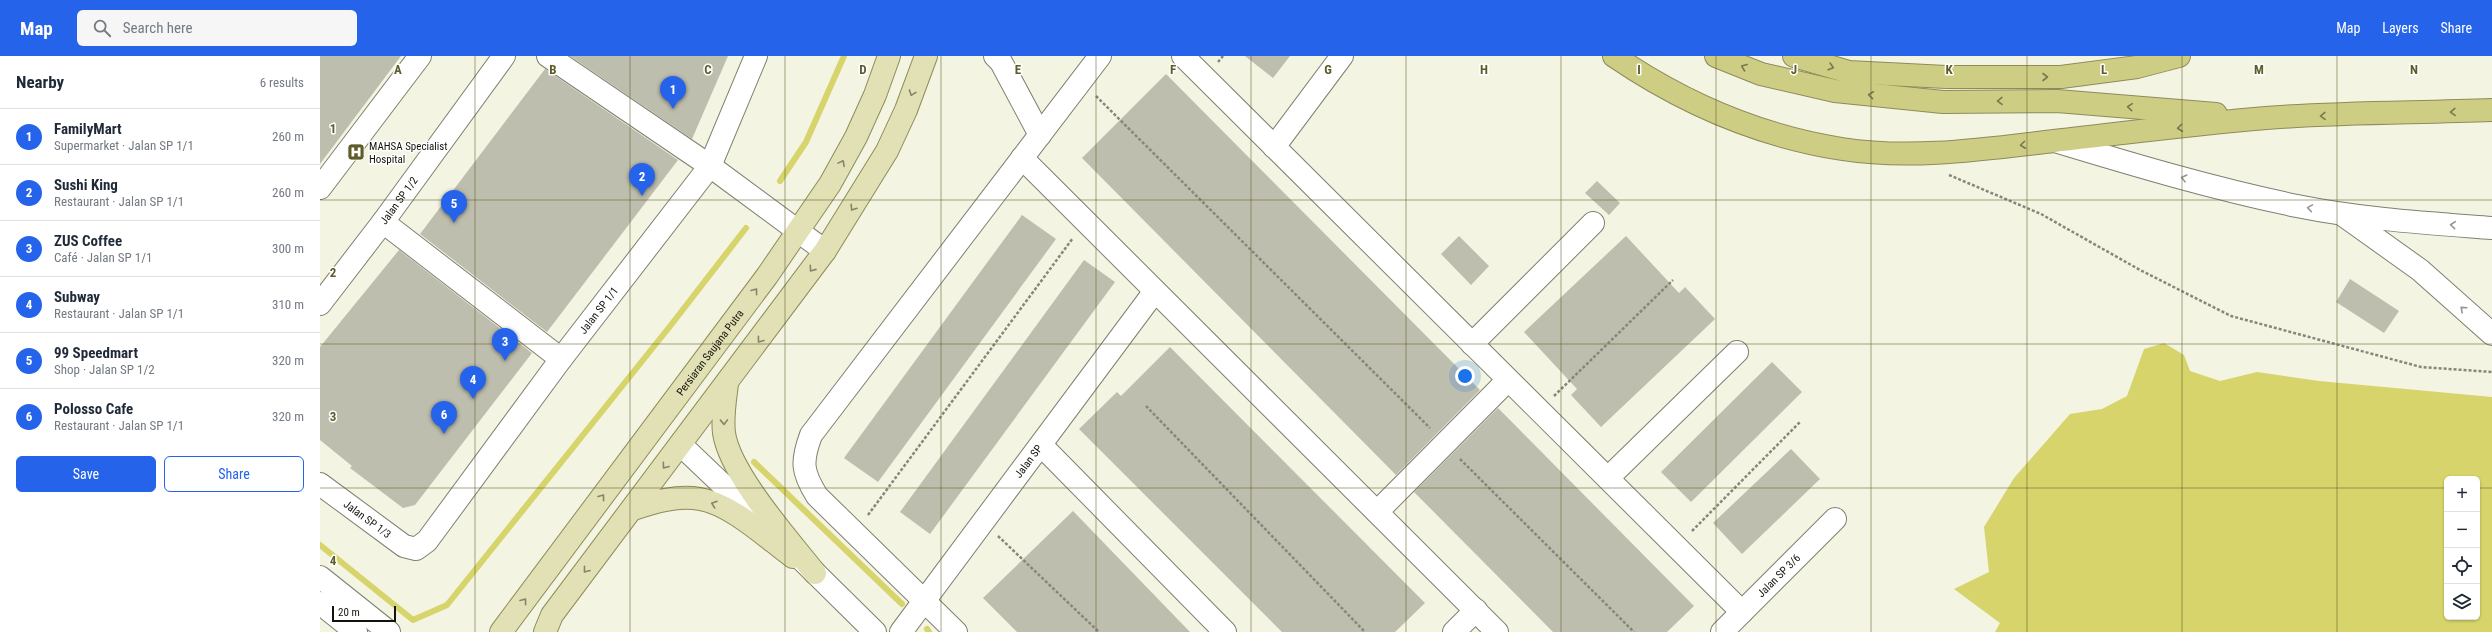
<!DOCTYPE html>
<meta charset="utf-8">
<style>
:root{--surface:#fff;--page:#f6f6f7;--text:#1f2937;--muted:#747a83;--line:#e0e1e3;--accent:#2563eb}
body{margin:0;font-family:"Roboto Condensed",sans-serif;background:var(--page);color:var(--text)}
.controls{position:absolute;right:12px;bottom:12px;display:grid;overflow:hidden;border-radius:6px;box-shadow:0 1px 3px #0004}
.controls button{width:36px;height:36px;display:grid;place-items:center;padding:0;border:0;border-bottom:1px solid var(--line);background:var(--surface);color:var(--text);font:20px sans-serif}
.scale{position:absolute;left:12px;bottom:10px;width:64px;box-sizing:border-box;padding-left:4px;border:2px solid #13130d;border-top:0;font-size:11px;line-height:14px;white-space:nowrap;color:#13130d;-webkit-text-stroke:3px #fff;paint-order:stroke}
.you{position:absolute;left:1145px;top:320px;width:14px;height:14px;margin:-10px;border:3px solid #fff;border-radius:50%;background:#1a73e8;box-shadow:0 0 0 6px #1a73e833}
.badge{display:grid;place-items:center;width:26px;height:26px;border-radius:50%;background:var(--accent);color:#fff;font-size:13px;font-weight:700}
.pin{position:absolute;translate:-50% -33px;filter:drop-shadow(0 1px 2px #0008)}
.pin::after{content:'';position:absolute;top:21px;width:14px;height:12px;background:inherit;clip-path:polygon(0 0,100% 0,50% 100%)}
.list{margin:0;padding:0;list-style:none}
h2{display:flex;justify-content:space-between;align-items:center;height:52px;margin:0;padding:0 16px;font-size:17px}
h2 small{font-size:13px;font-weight:400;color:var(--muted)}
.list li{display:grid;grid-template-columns:26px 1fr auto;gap:12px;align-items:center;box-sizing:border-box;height:56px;padding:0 16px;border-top:1px solid var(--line)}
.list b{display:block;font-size:15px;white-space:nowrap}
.list p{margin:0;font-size:13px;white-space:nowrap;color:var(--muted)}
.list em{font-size:13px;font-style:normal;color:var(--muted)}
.actions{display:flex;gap:8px;padding:12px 16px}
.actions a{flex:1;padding:9px 0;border:1px solid var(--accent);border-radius:6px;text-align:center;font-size:14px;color:var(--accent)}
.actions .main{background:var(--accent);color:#fff}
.icon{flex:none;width:22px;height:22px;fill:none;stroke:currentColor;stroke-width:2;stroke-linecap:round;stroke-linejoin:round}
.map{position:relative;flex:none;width:2172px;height:576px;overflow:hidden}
header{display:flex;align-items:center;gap:24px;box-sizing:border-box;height:56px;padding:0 20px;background:var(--accent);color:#fff}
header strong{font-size:19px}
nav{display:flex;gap:22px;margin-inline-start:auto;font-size:14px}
.search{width:280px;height:36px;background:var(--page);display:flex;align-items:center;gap:10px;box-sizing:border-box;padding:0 14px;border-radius:6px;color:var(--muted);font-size:15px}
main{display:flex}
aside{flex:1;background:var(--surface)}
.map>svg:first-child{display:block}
.water{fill:#d6d46a;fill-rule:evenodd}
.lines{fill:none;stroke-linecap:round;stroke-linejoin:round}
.stream{stroke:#d6d46a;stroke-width:6}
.building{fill:#bebeae}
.minor-casing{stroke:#7f8070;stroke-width:24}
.major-casing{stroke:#8d8c5a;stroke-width:24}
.highway-casing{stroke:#8d8c5a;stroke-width:24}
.path{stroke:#86877b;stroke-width:2.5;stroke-dasharray:3 2;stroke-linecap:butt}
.minor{stroke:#fff;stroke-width:22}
.major{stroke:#e2e1b5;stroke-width:22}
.highway{stroke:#cecd84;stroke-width:22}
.oneway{stroke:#7a794e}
.oneway2{stroke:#858469}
.oneway3{stroke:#959592}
.grid{fill:none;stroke:#5e5d2a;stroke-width:1;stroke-opacity:0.55}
.labels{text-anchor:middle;stroke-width:3;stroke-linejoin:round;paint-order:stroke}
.poi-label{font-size:11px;fill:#13130d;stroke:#fff;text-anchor:start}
.street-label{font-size:11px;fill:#13130d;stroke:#fff}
.grid-label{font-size:13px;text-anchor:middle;font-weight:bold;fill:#5e5d2a;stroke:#fff;stroke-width:3;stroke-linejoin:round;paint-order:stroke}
</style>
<header>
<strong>Map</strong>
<div class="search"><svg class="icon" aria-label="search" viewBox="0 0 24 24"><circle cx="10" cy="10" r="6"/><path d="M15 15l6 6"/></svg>Search here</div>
<nav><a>Map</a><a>Layers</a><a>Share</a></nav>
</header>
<main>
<aside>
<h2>Nearby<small>6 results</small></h2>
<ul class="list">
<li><span class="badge">1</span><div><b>FamilyMart</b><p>Supermarket · Jalan SP 1/1</p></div><em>260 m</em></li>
<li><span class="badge">2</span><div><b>Sushi King</b><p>Restaurant · Jalan SP 1/1</p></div><em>260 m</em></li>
<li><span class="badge">3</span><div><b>ZUS Coffee</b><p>Café · Jalan SP 1/1</p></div><em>300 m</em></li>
<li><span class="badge">4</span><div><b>Subway</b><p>Restaurant · Jalan SP 1/1</p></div><em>310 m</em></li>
<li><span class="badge">5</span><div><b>99 Speedmart</b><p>Shop · Jalan SP 1/2</p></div><em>320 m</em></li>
<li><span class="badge">6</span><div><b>Polosso Cafe</b><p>Restaurant · Jalan SP 1/1</p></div><em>320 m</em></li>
</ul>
<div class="actions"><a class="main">Save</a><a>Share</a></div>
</aside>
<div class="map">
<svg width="2172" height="576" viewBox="0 0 2172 576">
<rect width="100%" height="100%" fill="#f3f4e2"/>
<path class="water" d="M1844,287L1864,299L1870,315L1900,325L1937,316L1999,325L2172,341V576H1675L1680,567L1634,533L1669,516L1664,471L1694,422L1750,358L1782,353L1807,340L1824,293ZM2127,423H2157V561H2127Z"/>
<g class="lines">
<g class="stream">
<polyline points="460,125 486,86 524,0"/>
<polyline points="434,406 582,548"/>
<polyline points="0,489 93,564 127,549 351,269 426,172"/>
<polyline points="607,573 609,576"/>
</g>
</g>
<g class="building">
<polygon points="0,0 81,0 0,108"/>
<polygon points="250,0 408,0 372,83"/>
<polygon points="925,0 970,0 953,22"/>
<polygon points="225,13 358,104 227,276 100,178"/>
<polygon points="846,18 1160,334 1076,419 762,102"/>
<polygon points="1277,125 1300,147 1289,159 1265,137"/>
<polygon points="702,159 736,183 558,426 524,402"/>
<polygon points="1139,180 1169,210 1151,229 1121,198"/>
<polygon points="1306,180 1359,237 1365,231 1395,263 1281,371 1251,339 1257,333 1204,276"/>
<polygon points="79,194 212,297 95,449 83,452 30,412 32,410 0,384 0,291"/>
<polygon points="764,204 795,226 610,478 580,456"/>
<polygon points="2030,223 2079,255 2064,277 2016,246"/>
<polygon points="850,291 1105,547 1075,576 962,576 759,373 797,336 801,340"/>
<polygon points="1452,306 1482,336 1371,446 1341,416"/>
<polygon points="1178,352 1374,550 1347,576 1233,576 1094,436"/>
<polygon points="1471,393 1500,423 1422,498 1393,467"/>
<polygon points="753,455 870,576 697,576 663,542"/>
</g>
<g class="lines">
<g class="minor-casing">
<g id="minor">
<polyline points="228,0 390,110 505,195"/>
<polyline points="675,0 681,6 720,79"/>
<polyline points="863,0 1422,556"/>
<path d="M1735,85C1814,109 1895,133 1977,150C2041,163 2107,167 2172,172"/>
<polyline points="954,91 1022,0"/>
<polyline points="702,102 1177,576"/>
<polyline points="0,132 100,0"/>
<polyline points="2023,159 2100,214 2172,278"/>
<polyline points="63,166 241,303"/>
<path id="s1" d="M0,248L63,166L184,0"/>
<polyline points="1152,288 1273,167"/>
<polyline points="361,389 450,474"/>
<polyline points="721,389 905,576"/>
<polyline points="1288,422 1417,296"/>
<path id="s2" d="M0,428L84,490L96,493L107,485L241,303L390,110L436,0"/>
<polyline points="1057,456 1188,324"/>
<polyline points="482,504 555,576"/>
<polyline points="0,521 69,576"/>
<polyline points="0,547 36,576"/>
<path id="s3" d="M581,576L835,235"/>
<path d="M636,576L497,440C482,416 481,406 491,379L780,0"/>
<polyline points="1134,576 1156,554"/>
<path id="s4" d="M1402,576L1515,463"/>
</g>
</g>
<g class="major-casing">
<g id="major">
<path d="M407,328C405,344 402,361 404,377C410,418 469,484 495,517"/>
<path d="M313,453C334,446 357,439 380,443C411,448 447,482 473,501"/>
<path id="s5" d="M181,576L447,220L510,128L536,81L555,39L569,0"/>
<polyline points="225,576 232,559 505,195 567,95 586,54 606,0"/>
</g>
</g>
<g class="highway-casing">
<g id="highway">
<path d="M1294,0C1363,47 1439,80 1522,93C1592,104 1665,93 1734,85C1804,77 1875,68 1946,62C2021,56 2097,57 2172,54"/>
<polyline points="1396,0 1441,18 1515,35 1623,46 1737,45 1896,58"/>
<polyline points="1474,0 1529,16 1626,21 1741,21 1817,11 1859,0"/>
</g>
</g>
<g class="path">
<polyline points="898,6 903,0"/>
<polyline points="776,40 1110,372"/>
<polyline points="1629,119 1721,158 1820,214 1911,260 2101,311 2172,316"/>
<polyline points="1234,340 1353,224"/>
<polyline points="826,350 1045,576"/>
<polyline points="1140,403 1314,576"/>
<polyline points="548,459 753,182"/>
<polyline points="1372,475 1481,365"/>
<polyline points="678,480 779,576"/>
</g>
<use href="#minor" class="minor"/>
<use href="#major" class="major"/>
<use href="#highway" class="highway"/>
</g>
<defs><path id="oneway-chevron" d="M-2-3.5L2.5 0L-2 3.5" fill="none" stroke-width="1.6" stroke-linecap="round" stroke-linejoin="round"/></defs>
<g class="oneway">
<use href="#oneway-chevron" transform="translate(1424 11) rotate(-159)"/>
<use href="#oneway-chevron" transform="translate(1511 11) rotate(16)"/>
<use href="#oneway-chevron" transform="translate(1725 21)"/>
<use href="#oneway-chevron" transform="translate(1551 39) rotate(-174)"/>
<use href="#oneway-chevron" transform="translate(1680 45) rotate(179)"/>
<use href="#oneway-chevron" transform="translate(1810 51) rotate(-175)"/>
<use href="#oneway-chevron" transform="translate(2133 56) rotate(178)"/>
<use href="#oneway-chevron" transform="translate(2003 60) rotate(178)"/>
<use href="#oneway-chevron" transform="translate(1860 72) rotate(174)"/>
<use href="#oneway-chevron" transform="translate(1703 89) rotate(173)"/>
</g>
<g class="oneway2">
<use href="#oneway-chevron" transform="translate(592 37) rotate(110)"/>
<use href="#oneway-chevron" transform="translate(522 107) rotate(-62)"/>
<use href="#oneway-chevron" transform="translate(533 152) rotate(123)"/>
<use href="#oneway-chevron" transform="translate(492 213) rotate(125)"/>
<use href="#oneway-chevron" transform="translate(435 235) rotate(-53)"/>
<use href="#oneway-chevron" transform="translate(440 284) rotate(127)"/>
<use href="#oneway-chevron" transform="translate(404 366) rotate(88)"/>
<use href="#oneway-chevron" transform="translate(345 410) rotate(126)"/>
<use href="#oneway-chevron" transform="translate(282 441) rotate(-53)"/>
<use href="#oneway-chevron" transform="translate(394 448) rotate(-161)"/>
<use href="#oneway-chevron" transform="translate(266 514) rotate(128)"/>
<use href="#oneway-chevron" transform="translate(204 545) rotate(-53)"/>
</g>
<g class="oneway3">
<use href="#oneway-chevron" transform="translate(1864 122) rotate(-166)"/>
<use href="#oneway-chevron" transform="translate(1990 152) rotate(-171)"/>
<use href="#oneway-chevron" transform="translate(2133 169) rotate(-175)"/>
<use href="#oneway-chevron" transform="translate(2143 253) rotate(-138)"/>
</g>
<path class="grid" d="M155,0V576M310,0V576M465,0V576M621,0V576M776,0V576M931,0V576M1086,0V576M1241,0V576M1396,0V576M1551,0V576M1707,0V576M1862,0V576M2017,0V576M0,144H2172M0,288H2172M0,432H2127M2157,432H2172"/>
<defs>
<g id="hospital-square" transform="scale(0.9)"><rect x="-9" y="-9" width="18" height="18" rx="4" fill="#5e5d2a" stroke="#fff"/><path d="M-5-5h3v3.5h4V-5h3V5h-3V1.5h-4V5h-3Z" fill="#fff"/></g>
</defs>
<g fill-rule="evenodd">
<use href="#hospital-square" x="36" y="96"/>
</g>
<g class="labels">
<g class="poi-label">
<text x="49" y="94">MAHSA Specialist<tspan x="49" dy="13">Hospital</tspan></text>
</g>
<g class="street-label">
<text dy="4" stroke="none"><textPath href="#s1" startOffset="130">Jalan SP 1/2</textPath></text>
<text dy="4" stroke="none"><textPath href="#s2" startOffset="418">Jalan SP 1/1</textPath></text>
<text dy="4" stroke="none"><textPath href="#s5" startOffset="349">Persiaran Saujana Putra</textPath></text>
<text dy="4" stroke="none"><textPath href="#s3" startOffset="213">Jalan SP</textPath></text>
<text dy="4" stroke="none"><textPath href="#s2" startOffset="59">Jalan SP 1/3</textPath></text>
<text dy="4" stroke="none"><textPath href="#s4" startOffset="80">Jalan SP 3/6</textPath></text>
</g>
</g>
<g class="grid-label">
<text x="78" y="18">A</text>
<text x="233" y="18">B</text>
<text x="388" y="18">C</text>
<text x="543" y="18">D</text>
<text x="698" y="18">E</text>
<text x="853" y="18">F</text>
<text x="1008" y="18">G</text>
<text x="1164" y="18">H</text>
<text x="1319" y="18">I</text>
<text x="1474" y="18">J</text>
<text x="1629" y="18">K</text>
<text x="1784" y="18">L</text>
<text x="1939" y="18">M</text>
<text x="2094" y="18">N</text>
<text x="13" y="77">1</text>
<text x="13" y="221">2</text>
<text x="13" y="365">3</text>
<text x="13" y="509">4</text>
</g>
</svg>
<div class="controls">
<button>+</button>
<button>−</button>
<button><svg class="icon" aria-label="locate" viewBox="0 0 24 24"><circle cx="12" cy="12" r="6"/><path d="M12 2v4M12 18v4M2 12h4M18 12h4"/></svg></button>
<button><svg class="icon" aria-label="layers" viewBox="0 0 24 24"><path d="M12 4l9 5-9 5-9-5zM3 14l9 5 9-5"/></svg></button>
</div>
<div class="scale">20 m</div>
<div class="you"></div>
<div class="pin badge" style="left:353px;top:53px">1</div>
<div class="pin badge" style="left:322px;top:140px">2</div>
<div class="pin badge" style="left:185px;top:305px">3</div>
<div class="pin badge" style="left:153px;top:343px">4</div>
<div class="pin badge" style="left:134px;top:167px">5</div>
<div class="pin badge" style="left:124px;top:378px">6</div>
</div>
</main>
